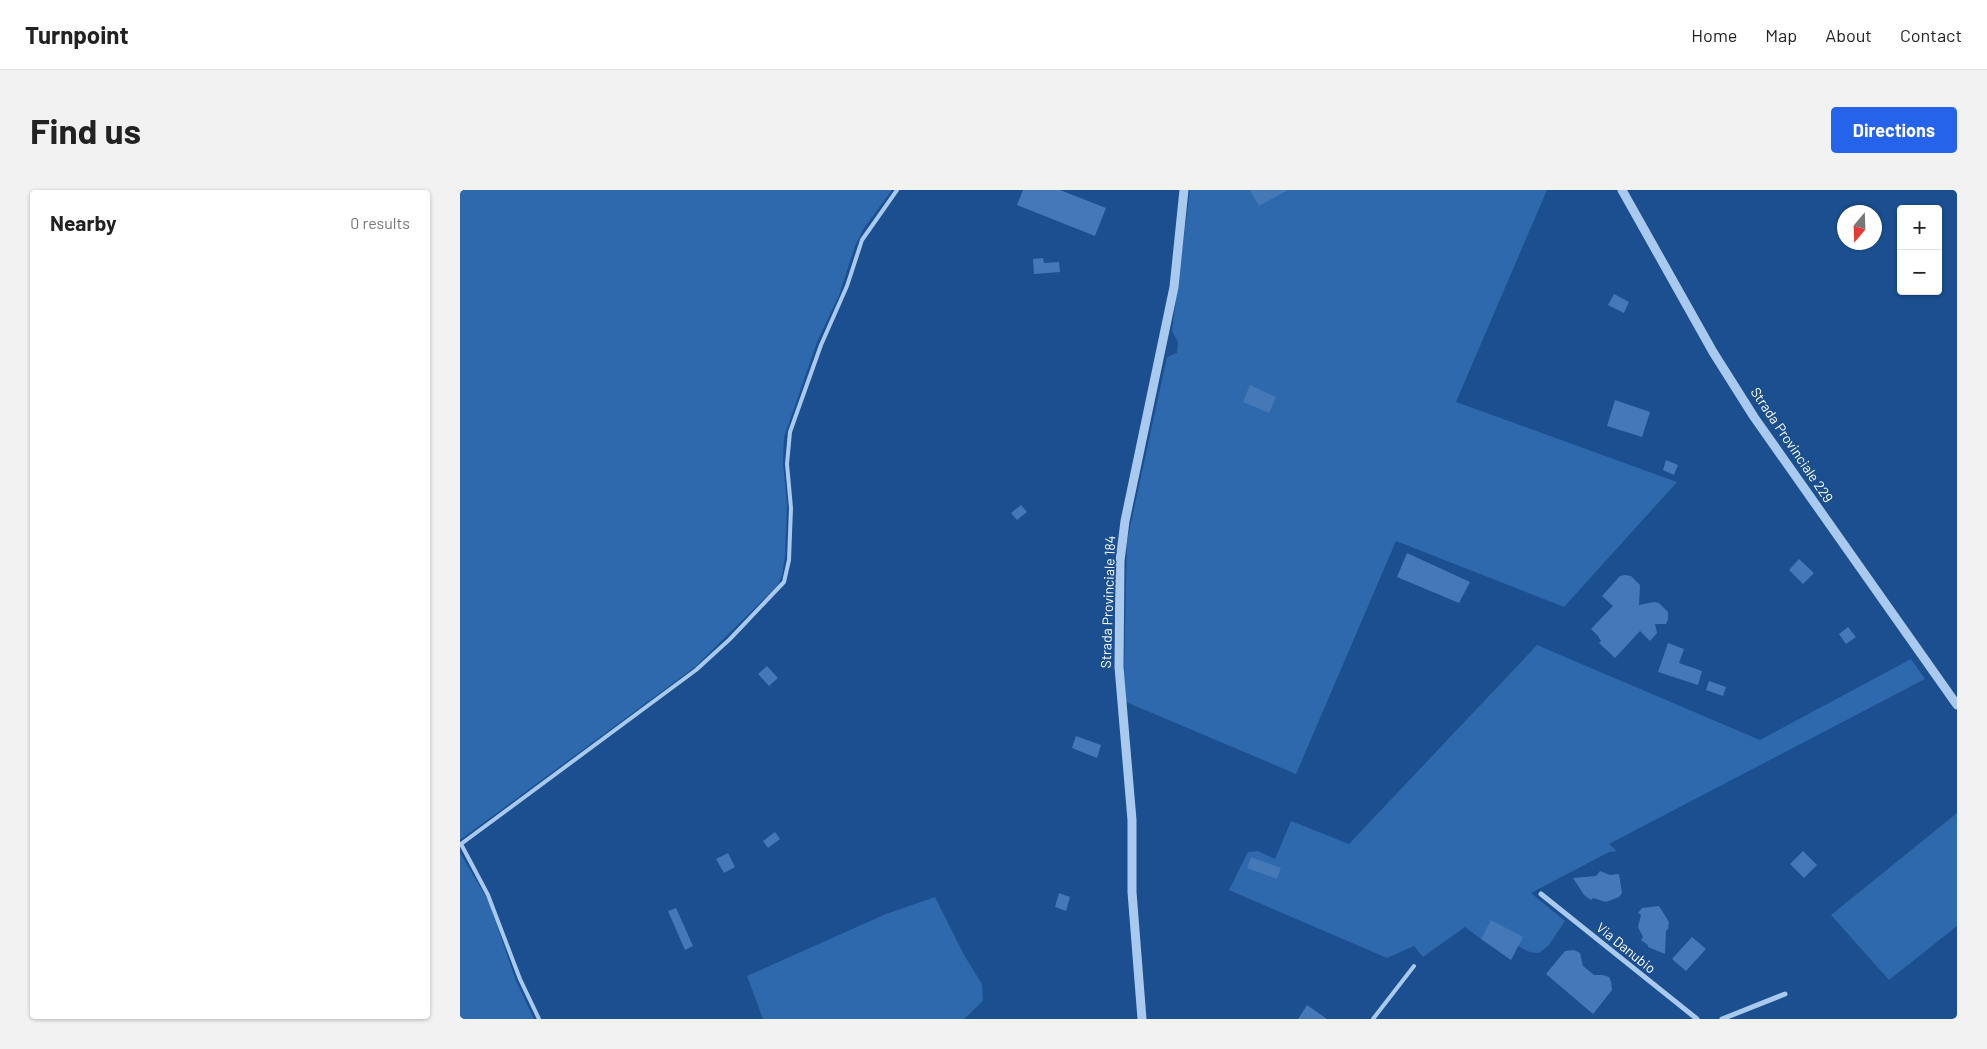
<!DOCTYPE html>
<meta charset="utf-8">
<style>
:root{--surface:#fff;--page:#f2f2f2;--text:#222;--muted:#767676;--line:#e0e0e0;--accent:#2563eb}
body{margin:0;font-family:Barlow,sans-serif;background:var(--page);color:var(--text)}
.controls{position:absolute;right:15px;top:15px;display:grid;overflow:hidden;border-radius:5px;box-shadow:0 1px 4px #0004}
.controls button{width:45px;height:45px;display:grid;place-items:center;padding:0;border:0;border-bottom:1px solid var(--line);background:var(--surface);color:var(--text);font:25px sans-serif}
.compass{position:absolute;left:1377px;top:15px;width:45px;height:45px;border-radius:50%;background:var(--surface);box-shadow:0 1px 4px #0004;rotate:199deg}
.list{margin:0;padding:0;list-style:none}
h2{display:flex;justify-content:space-between;align-items:center;height:65px;margin:0;padding:0 20px;font-size:21px}
h2 small{font-size:16px;font-weight:400;color:var(--muted)}
.map{position:relative;flex:none;width:1497px;height:829px;overflow:hidden;border-radius:5px}
header{display:flex;align-items:center;gap:30px;box-sizing:border-box;height:70px;padding:0 25px;background:var(--surface);border-bottom:1px solid var(--line)}
header strong{font-size:24px}
nav{display:flex;gap:28px;margin-inline-start:auto;font-size:18px}
.intro{display:flex;align-items:center;justify-content:space-between;box-sizing:border-box;height:120px;padding:0 30px}
h1{margin:0;font-size:35px}
.button{padding:12px 22px;border-radius:5px;background:var(--accent);color:#fff;font-size:18px;font-weight:700}
main{display:flex;gap:30px;padding:0 30px}
aside{flex:1;background:var(--surface);border-radius:5px;box-shadow:0 1px 4px #0004}
.map>svg:first-child{display:block}
.green{fill:#2e69ad}
.building{fill:#4478b7}
.lines{fill:none;stroke-linecap:round;stroke-linejoin:round}
.service{stroke:#a9c9ee;stroke-width:4}
.minor{stroke:#a9c9ee;stroke-width:5}
.tertiary{stroke:#a9c9ee;stroke-width:9}
.labels{text-anchor:middle;stroke-width:4;stroke-linejoin:round;paint-order:stroke}
.street-label{font-size:14px;fill:#fff;stroke:#1b4f8f}
</style>
<header>
<strong>Turnpoint</strong>
<nav><a>Home</a><a>Map</a><a>About</a><a>Contact</a></nav>
</header>
<div class="intro"><h1>Find us</h1><a class="button">Directions</a></div>
<main>
<aside>
<h2>Nearby<small>0 results</small></h2>
<ul class="list">
</ul>
</aside>
<div class="map">
<svg width="1497" height="829" viewBox="0 0 1497 829">
<rect width="100%" height="100%" fill="#1b4f8f"/>
<g class="green">
<polygon points="0,0 432,0 404,38 395,56 379,105 357,152 324,247 323,272 327,315 325,366 322,386 317,396 235,477 0,650"/>
<polygon points="730,0 1087,0 996,212 1217,292 1104,417 936,351 836,584 666,512 664,486 667,351 707,167 717,163 718,152 712,141"/>
<path d="M1077,455L1300,550L1451,469L1465,489L1149,654L1157,661L1149,662L1071,703L1105,731L1089,755L1079,763C1060,764 1044,743 1032,730L1021,749L1005,737L963,767L954,756L927,768L769,700L788,662L798,661L815,669L831,631L889,654Z"/>
<polygon points="1497,623 1497,736 1429,790 1371,725"/>
<polygon points="0,663 29,712 56,791 74,829 0,829"/>
<polygon points="475,707 504,765 522,794 523,811 504,829 303,829 287,786 426,724"/>
</g>
<g class="building">
<polygon points="563,0 600,0 646,18 635,46 557,15"/>
<polygon points="790,0 828,0 799,16"/>
<polygon points="583,68 584,73 599,72 600,82 574,84 573,69"/>
<polygon points="1154,104 1169,112 1164,123 1148,115"/>
<polygon points="790,195 816,207 809,223 783,212"/>
<polygon points="1155,210 1190,222 1182,247 1147,236"/>
<polygon points="1206,270 1218,275 1214,285 1203,280"/>
<polygon points="561,315 567,322 557,330 551,323"/>
<polygon points="947,363 1010,392 999,413 937,387"/>
<polygon points="1339,369 1354,383 1343,394 1329,380"/>
<polygon points="1165,385 1171,386 1180,395 1179,415 1194,412 1199,413 1208,422 1208,429 1206,434 1195,434 1197,443 1190,451 1180,441 1155,468 1139,453 1141,451 1138,446 1131,439 1153,416 1142,406 1160,386"/>
<polygon points="1388,437 1396,447 1386,454 1379,444"/>
<polygon points="1208,453 1224,459 1219,473 1242,481 1238,495 1198,482"/>
<polygon points="307,476 318,488 309,496 298,484"/>
<polygon points="1249,491 1266,497 1263,506 1246,500"/>
<polygon points="616,546 641,555 637,568 612,558"/>
<polygon points="315,642 320,649 308,658 303,651"/>
<polygon points="1343,661 1357,675 1344,688 1330,674"/>
<polygon points="268,663 275,677 264,683 256,669"/>
<polygon points="791,667 821,678 817,689 787,678"/>
<polygon points="1140,681 1150,685 1159,684 1162,703 1159,707 1146,712 1133,708 1131,710 1124,705 1113,688 1136,686"/>
<polygon points="599,703 610,707 606,721 595,717"/>
<polygon points="1199,716 1209,732 1208,739 1206,741 1205,764 1188,757 1188,755 1181,750 1183,747 1178,737 1181,725 1178,723 1182,718"/>
<polygon points="216,718 233,756 225,760 208,721"/>
<polygon points="1031,730 1063,747 1051,770 1021,749"/>
<polygon points="1232,747 1246,759 1226,781 1212,769"/>
<polygon points="1114,760 1120,763 1123,776 1134,785 1143,785 1149,787 1151,791 1152,800 1133,824 1086,784 1105,761"/>
<polygon points="847,815 867,829 838,829"/>
</g>
<g class="lines">
<g class="service">
<polyline points="79,829 60,789 28,705 1,654 236,480 270,449 324,392 329,370 331,318 327,274 330,242 361,155 387,96 402,50 437,0"/>
<polyline points="913,829 954,776"/>
</g>
<g class="minor">
<polyline points="1081,704 1237,829"/>
<polyline points="1262,829 1325,804"/>
</g>
<g class="tertiary">
<polyline points="1162,0 1253,162 1294,227 1497,515"/>
<polyline points="682,829 672,702 672,630 659,477 660,371 665,331 714,97 724,0"/>
</g>
</g>
<g class="labels">
<g class="street-label">
<text transform="translate(1332 255) rotate(56)" y="5">Strada Provinciale 229</text>
<text transform="translate(648 412) rotate(-88)" y="5">Strada Provinciale 184</text>
<text transform="translate(1166 758) rotate(39)" y="5">Via Danubio</text>
</g>
</g>
</svg>
<div class="controls">
<button>+</button>
<button>−</button>
</div>
<svg class="compass" viewBox="-18 -18 36 36"><path d="M0-13l5 13h-10z" fill="#e53935"/><path d="M0 13l5-13h-10z" fill="#767676"/></svg>
</div>
</main>
